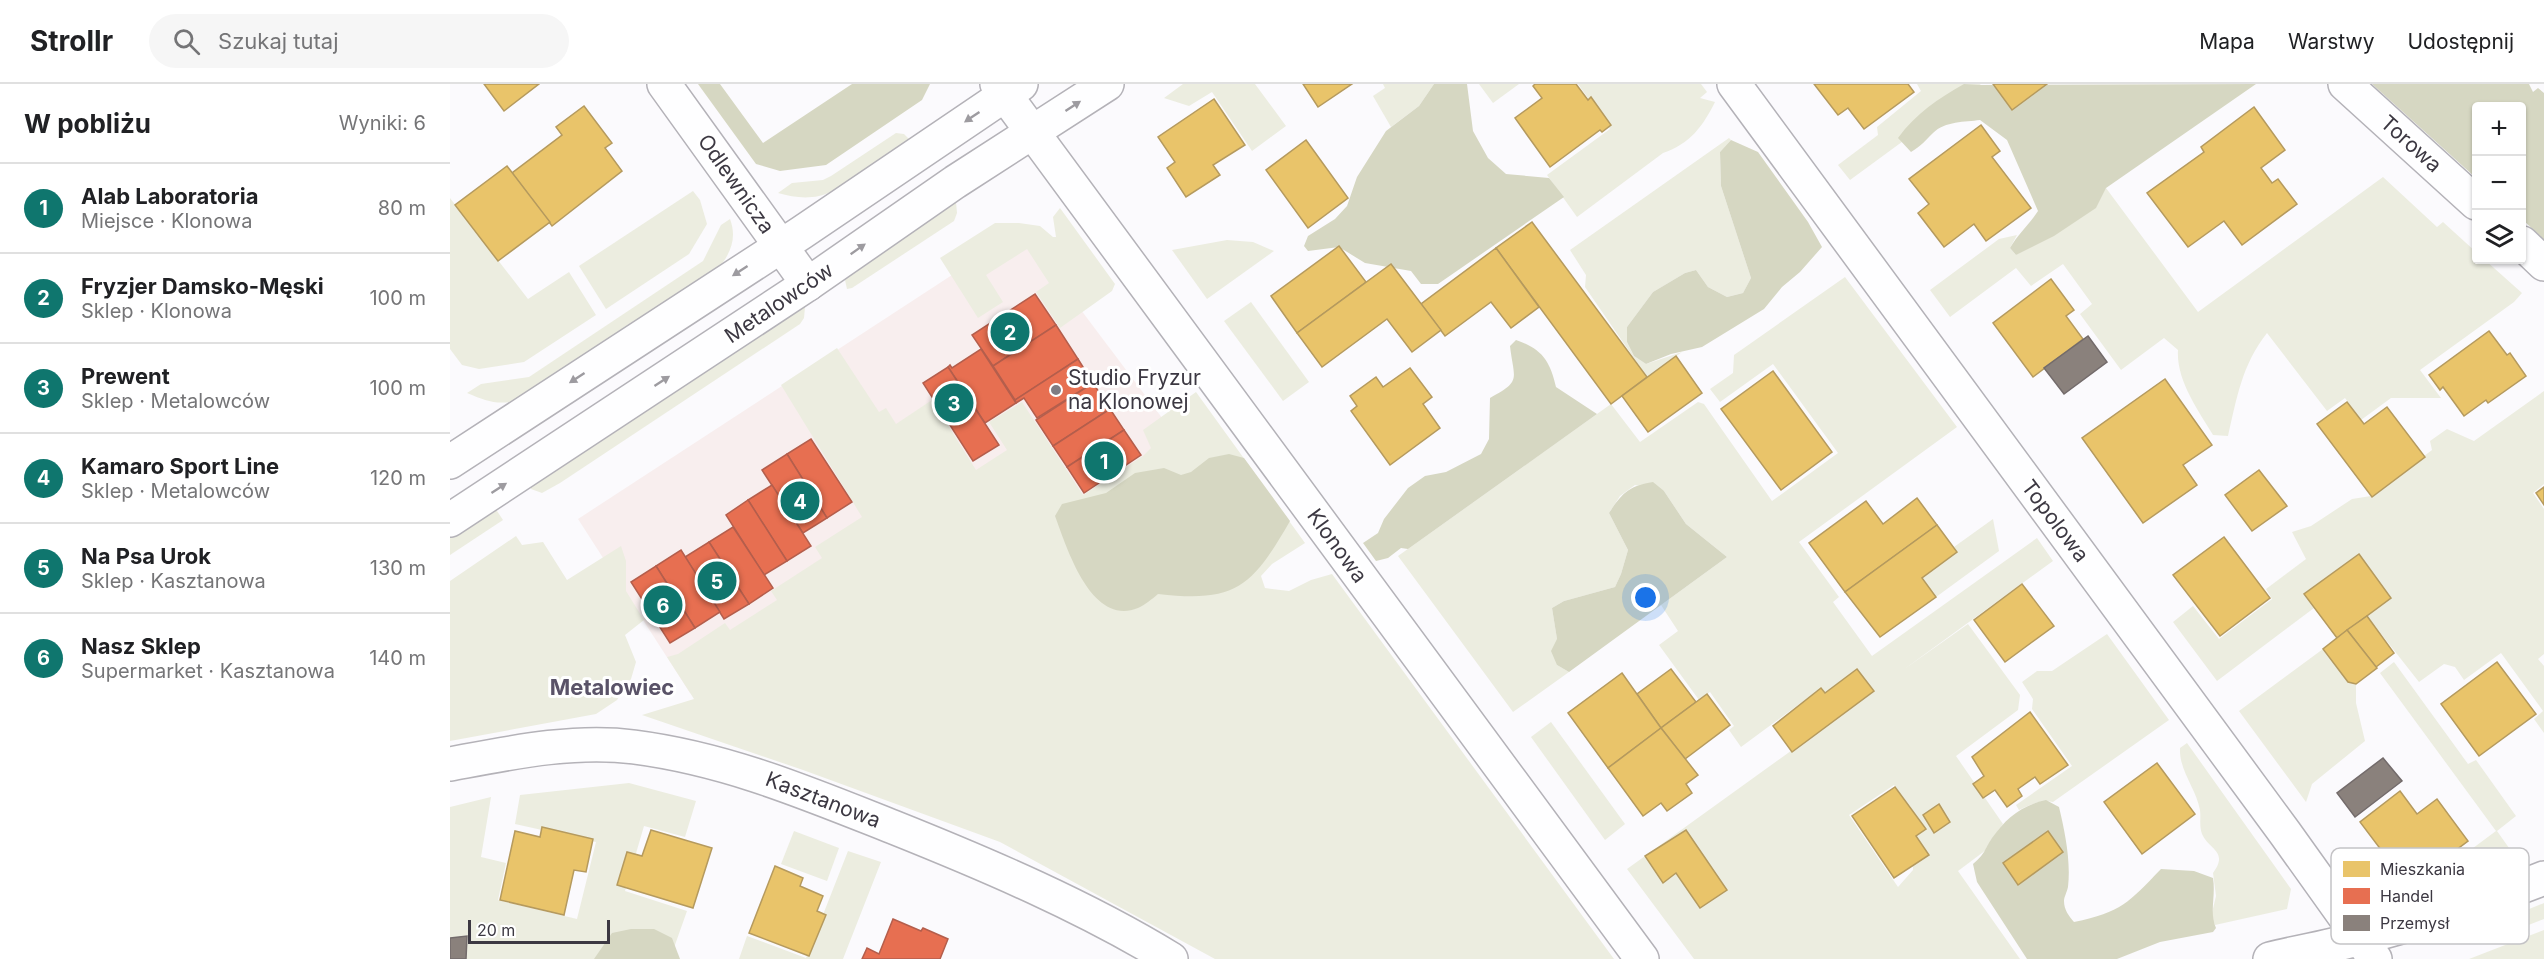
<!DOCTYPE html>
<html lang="pl">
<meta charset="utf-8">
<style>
:root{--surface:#fff;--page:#f6f6f6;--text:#202124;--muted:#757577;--line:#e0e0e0;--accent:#0f766e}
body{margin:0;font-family:Inter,sans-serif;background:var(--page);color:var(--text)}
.controls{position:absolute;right:18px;top:18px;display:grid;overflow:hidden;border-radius:6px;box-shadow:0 2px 4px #0004}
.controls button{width:54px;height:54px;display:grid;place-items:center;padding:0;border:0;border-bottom:2px solid var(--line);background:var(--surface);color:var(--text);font:30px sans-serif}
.scale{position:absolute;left:18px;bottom:15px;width:142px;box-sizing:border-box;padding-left:6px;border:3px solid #3c3842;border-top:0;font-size:16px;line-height:21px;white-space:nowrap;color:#3c3842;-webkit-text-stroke:4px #fff;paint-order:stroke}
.you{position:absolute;left:1196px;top:514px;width:21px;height:21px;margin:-15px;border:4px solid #fff;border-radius:50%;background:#1a73e8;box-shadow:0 0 0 9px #1a73e833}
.badge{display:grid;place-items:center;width:39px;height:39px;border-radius:50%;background:var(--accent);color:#fff;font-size:20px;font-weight:700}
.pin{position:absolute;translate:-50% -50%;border:3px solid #fff;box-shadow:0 2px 6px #0006}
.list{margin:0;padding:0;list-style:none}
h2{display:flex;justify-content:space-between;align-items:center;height:78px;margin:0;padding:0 24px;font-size:26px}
h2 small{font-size:20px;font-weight:400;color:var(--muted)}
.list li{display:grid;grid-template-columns:39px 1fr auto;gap:18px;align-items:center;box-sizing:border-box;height:90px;padding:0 24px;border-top:2px solid var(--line)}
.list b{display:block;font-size:22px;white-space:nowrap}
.list p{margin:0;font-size:20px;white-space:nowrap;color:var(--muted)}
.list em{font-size:20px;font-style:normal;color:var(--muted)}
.icon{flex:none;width:33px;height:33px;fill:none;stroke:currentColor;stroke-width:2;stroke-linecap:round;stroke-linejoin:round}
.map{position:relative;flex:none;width:2094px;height:875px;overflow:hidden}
header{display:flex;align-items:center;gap:36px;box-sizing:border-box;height:84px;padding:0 30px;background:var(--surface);border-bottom:2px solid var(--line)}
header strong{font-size:28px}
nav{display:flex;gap:33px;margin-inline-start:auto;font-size:21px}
.search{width:420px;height:54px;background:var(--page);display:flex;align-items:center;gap:15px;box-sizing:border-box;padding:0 21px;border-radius:33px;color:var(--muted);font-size:22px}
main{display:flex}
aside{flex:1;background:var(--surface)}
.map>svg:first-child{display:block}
.commercial{fill:#f8eeee}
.green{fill:#ecede0;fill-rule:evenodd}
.forest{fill:#d6d7c2}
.homes{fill:#e9c46a;stroke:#b59a5e;stroke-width:1.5}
.shops{fill:#e76f51;stroke:#b45e4c;stroke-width:1.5}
.industry{fill:#8a817c;stroke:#736b6b;stroke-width:1.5}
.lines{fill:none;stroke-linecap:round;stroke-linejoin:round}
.minor-casing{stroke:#b4b2b8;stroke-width:36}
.minor{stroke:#fefeff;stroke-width:33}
.oneway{fill:#9d9ba0}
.poi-dot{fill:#7f7c83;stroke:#fff;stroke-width:2}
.labels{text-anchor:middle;stroke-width:6;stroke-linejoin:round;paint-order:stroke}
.street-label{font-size:21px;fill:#3c3842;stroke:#fff}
.poi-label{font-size:21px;fill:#3c3842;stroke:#fff;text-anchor:start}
.neighbourhood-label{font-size:22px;font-weight:bold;fill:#5a5368;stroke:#fff}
.key{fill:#fff;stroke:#c4c3c6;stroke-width:1.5}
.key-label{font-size:16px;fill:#3c3842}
</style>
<header>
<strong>Strollr</strong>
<div class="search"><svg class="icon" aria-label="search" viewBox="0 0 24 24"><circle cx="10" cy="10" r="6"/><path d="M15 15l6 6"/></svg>Szukaj tutaj</div>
<nav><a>Mapa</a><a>Warstwy</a><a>Udostępnij</a></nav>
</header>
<main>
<aside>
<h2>W pobliżu<small>Wyniki: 6</small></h2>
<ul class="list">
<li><span class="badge">1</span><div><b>Alab Laboratoria</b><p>Miejsce · Klonowa</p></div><em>80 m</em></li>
<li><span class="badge">2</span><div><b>Fryzjer Damsko-Męski</b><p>Sklep · Klonowa</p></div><em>100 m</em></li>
<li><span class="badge">3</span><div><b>Prewent</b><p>Sklep · Metalowców</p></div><em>100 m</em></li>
<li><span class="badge">4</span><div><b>Kamaro Sport Line</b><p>Sklep · Metalowców</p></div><em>120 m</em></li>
<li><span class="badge">5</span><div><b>Na Psa Urok</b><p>Sklep · Kasztanowa</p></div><em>130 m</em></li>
<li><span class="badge">6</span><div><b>Nasz Sklep</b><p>Supermarket · Kasztanowa</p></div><em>140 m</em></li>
</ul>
</aside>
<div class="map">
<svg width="2094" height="875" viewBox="0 0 2094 875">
<rect width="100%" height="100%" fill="#fbfafd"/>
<polygon class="commercial" points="571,146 797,447 240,609 128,435"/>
<g class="green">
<polygon points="733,0 805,0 836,42 802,67 762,8 739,22 714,14"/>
<polygon points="933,0 984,0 969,22 941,43 923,12 935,4"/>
<polygon points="1029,0 1069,0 1043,19"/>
<path d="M1128,0H1251L1257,8L1250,14L1265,18C1253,42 1240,60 1213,69L1127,133L1097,91L1160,45Z"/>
<polygon points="1467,0 1531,0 1400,96 1388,81 1428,51 1427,43 1471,7"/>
<path d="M446,49L454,50L460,56C438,71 393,107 369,112C355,115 342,113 328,109L342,99L373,96L381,92Z"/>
<polygon points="1279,54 1281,56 1270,68 1271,102 1301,194 1293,209 1277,213 1258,203 1246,186 1235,189 1203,208 1177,243 1177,258 1184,272 1196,280 1232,268 1197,293 1135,203 1136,191 1120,166"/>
<path d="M1933,93L1987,143L1993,138L2026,168V176H2035L2072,209L2064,218L1970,286L1991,314H1941L1911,336L1895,314L1877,327L1817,249C1792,281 1787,313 1778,352L1763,351C1748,326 1726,296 1728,266L1714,254L1671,286L1630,230L1642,220L1613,180L1581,202L1566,184L1500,233L1480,206L1549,155L1567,151L1560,164L1566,171L1656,104L1748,228Z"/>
<polygon points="243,107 250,116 257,140 239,170 156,225 129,182"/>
<polygon points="0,114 78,215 119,188 146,231 74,278 29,285 12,281 0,265"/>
<polygon points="506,118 507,129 504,137 402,204 397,205 395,196 397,189"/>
<polygon points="610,124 665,200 662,207 610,244 586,208 599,199 577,165 536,191 553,218 528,234 490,174 545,139 569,139 590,142 603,153 606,153 603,133"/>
<path d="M280,135C288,156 279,173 265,188L72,315C50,322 38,318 17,309L31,300L79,293L253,177L271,141Z"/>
<polygon points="777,156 803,158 824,167 757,215 722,166"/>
<path d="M1395,193L1507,343L1349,458L1389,513L1383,518L1422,572L1587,454L1603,477L1453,586L1518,540L1570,611L1568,626L1506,672L1553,740L1541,756L1536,766L1508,787L1570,875H1244L1177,785L1424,607L1407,585L1375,609L1371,604L1291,663L1279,646L1284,642L1260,608L1249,616L1209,561L1228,547L1211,521L1277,473L1236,440L1214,407L1185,401L1170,412L1159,429L1178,466L1171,490L1165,503L1114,517L1102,524L1107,555V581L1119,588L1063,628L948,472L1161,320L1190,358L1248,318L1254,320L1322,417L1388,369L1323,280L1270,318L1260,305L1283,289L1284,271ZM1444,701L1462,725L1450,730L1463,766V786L1448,803L1399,731Z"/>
<polygon points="801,218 859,298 833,317 774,237"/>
<polygon points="350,223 355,223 354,234 350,240 110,399 92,409 81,405 81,399"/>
<polygon points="387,264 429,328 436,324 446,340 482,316 526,386 557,366 539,338 572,318 633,411 693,372 701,364 693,346 746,308 855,459 822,480 811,492 815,504 839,507 861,496 882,490 1164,875 765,875 550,758 353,686 192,631 244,615 217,573 228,570 275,539 280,546 327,516 321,507 372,474 365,463 412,433 331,301"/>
<polygon points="2094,307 2094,400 2083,409 2094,425 2094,570 2088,575 2094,582 2094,649 2084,635 2093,627 2051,569 2014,596 2005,583 1994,580 1969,598 1917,532 1941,514 1909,470 1855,510 1864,524 1767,597 1723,538 1743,522 1769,555 1822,515 1816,505 1856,475 1842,448 1861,442 1902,415 1921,412 1982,366 1980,357 1997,345 2024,357"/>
<polygon points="38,427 47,427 53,436 0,471 0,452"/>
<polygon points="1543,435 1549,467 1486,513 1472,494 1507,468 1504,463"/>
<polygon points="66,452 72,461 93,458 117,496 171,462 176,477 176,507 194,536 175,551 186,578 181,595 167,616 146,630 0,657 0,497"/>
<path d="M1657,550L1719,636L1603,718C1591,715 1580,721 1569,726L1566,721L1622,682L1582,625L1583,615L1572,598L1587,587H1602Z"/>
<polygon points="1873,565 1898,598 1906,600 1906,619 1915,657 1862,700 1856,718 1789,627"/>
<polygon points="1944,578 2018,680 2026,676 2066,732 2047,747 2064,771 1986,801 1972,802 2046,747 1930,589"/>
<polygon points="1101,638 1175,740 1155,756 1081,653"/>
<path d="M1737,659L1841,805L1837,825L1765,841L1761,833L1766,812L1763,789C1779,767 1759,766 1752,750C1749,742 1751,734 1750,726C1746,704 1729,687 1730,664Z"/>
<polygon points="179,699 246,717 235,753 194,742 175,807 237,827 220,875 16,875 17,852 0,854 0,723 41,713 31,773 56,779 48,816 127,835 146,758 65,740 70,711"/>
<polygon points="344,747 389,764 377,797 331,780"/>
<polygon points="398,767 431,778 393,875 289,875 297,852 356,874"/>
<polygon points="2094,819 2094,835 2040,856 2030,845"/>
<polygon points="2094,846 2094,875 2019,875"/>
</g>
<g class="forest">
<polygon points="248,0 270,0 313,59 402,0 480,0 472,16 376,81 330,87 306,80"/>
<polygon points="984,0 1017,0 1023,47 1038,74 1056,90 1099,94 1114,113 988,200 971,200 961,187 915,179 889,163 858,167 854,162 858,152 885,135 897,122 907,93 936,47 969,22"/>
<path d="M1514,0L1530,1L1806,0L1656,104L1646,124L1604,152L1566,171L1560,164C1568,150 1579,141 1588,127L1557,56L1530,36C1515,38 1495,37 1483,49C1476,56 1471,62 1461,68L1448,54C1466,29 1488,15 1514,0Z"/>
<polygon points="1922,0 2079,0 2083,8 2088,4 2094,9 2094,156 2072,135 2072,22 2026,22 2026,94"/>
<polygon points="1281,56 1308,68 1358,138 1372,163 1350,188 1332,203 1314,225 1252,263 1221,270 1196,280 1184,272 1177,258 1177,243 1203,208 1235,189 1246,186 1258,203 1277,213 1293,209 1301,194 1271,102 1270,68"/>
<path d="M1066,256C1092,265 1100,277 1106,303L1147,330L958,465L951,464L938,474L926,477L913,459L928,449L934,435L958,404L975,392L996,388L1031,370L1039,355L1040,314C1072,297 1064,296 1060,262Z"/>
<path d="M779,370L794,374L840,437C802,503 786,519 708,510C702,515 695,521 688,524C641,543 617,464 605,432L612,420L656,409L685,389L714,384L731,391L741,388L759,374Z"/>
<path d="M1203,398L1214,407L1236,440L1277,473L1119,588L1107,581L1101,567L1107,555L1102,524L1114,517L1165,503L1171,490L1178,466L1159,429C1172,409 1179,402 1203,398Z"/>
<path d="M1596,716L1609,723C1615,748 1621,777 1618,803C1617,808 1614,813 1614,817C1614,826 1619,832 1624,838C1672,828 1678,819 1711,785L1744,787L1763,794C1766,813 1759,828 1766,844L1763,848L1710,858L1667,875H1577L1527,798L1523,780C1536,769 1534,766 1542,754C1556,734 1572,721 1596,716Z"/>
<polygon points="181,845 204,845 222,854 230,875 144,875 162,849"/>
</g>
<g class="homes">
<polygon points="34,0 89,0 54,27"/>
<polygon points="853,0 902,0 868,23"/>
<polygon points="1085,0 1126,0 1138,16 1141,13 1161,41 1152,48 1150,46 1100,83 1065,34 1092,14 1083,2"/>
<polygon points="1364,0 1458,0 1464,8 1414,45 1398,24 1388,31"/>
<polygon points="1543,0 1597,0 1562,26"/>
<polygon points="764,15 795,61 763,81 770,91 736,113 717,84 725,78 708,53"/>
<polygon points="134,22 162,59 155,64 172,87 102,142 62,89 112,51 106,43"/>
<polygon points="1804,23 1835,66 1811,84 1822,99 1828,95 1847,120 1792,161 1774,137 1738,163 1697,109 1754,68 1751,63"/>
<polygon points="1531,41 1550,67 1542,73 1581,124 1536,157 1524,140 1494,163 1468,129 1479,120 1459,95"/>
<polygon points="856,56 898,114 858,144 816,86"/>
<polygon points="57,82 100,138 48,177 5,121"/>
<polygon points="1082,138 1197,293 1161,320 1046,164"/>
<polygon points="889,162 916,198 847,249 821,212"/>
<polygon points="1046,164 1089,223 1061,244 1041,218 995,252 971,220"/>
<polygon points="941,180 991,246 962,268 937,235 872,283 847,249"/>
<polygon points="1601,195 1624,226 1616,232 1633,255 1583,293 1543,239"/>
<polygon points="2039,247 2057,271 2060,269 2076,292 2038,319 2036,316 2014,332 1993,303 1990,306 1979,291"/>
<polygon points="1226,272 1252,309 1198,348 1172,312"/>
<polygon points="960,284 982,313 973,320 990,344 940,381 901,327 907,322 900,312 926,293 933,303"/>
<polygon points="1323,287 1382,368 1331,406 1271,325"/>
<polygon points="1715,295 1762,361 1733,381 1747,401 1693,439 1632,354"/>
<polygon points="1897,318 1914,340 1937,323 1975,373 1922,413 1867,340"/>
<polygon points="1809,386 1837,422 1802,447 1775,411"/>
<polygon points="2094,403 2094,421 2086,409"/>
<polygon points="1467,414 1487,441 1395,508 1359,459 1416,417 1433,440"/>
<polygon points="1487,441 1507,468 1472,494 1486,513 1430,553 1395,508"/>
<polygon points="1774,453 1820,514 1770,552 1723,491"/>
<polygon points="1909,470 1941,514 1887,554 1854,510"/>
<polygon points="1572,500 1604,542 1555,578 1524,536"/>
<polygon points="1917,532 1944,569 1926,583 1897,546"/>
<polygon points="1897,546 1927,584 1906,600 1898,598 1873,565"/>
<polygon points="2047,578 2086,630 2029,672 1991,620"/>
<polygon points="1221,585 1246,618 1211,644 1187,610"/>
<polygon points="1407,585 1424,607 1342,668 1323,642 1371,604 1375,609"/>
<polygon points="1172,589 1211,644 1158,684 1118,629"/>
<polygon points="1257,610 1280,641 1235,675 1211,644"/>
<polygon points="1580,628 1618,681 1590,700 1585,693 1568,705 1572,712 1557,723 1545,706 1533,714 1523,700 1534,692 1522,673"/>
<polygon points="1211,644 1248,691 1236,700 1242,709 1217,727 1211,719 1193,732 1158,684"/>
<polygon points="1707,679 1745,730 1692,770 1654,718"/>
<polygon points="1445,703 1476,745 1466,752 1479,771 1444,794 1402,732"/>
<polygon points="1950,707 1967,730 1987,715 2018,757 1990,778 1985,771 1953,795 1910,738"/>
<polygon points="1489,720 1500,738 1484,749 1473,731"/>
<polygon points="92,743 143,755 136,788 124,786 114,831 50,816 65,747 90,753"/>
<polygon points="201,746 262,764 243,824 167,801 177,768 192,772"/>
<polygon points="1236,746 1277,806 1250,824 1226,789 1213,799 1195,772"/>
<polygon points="1598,747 1613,768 1568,801 1553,779"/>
<polygon points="325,782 353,794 350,802 373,812 367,827 376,831 359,872 299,849"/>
</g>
<g class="shops">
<polygon points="585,210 606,241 543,282 522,251"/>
<polygon points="606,241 628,275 565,316 543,282"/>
<polygon points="531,265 566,319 535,339 498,283 500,281 502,284"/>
<polygon points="628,275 643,299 587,334 574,314 566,319 565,316"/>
<polygon points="498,283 549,361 523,377 473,299"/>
<polygon points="643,299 660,325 603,362 586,336"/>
<polygon points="660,325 674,346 617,383 603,362"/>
<polygon points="674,346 691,371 634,409 617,383"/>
<polygon points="361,355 402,418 377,434 337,370"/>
<polygon points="337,370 377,434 353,449 312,386"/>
<polygon points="322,401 361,462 337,477 298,416"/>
<polygon points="298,416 337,477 314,491 276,431"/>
<polygon points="283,443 323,504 299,520 259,458"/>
<polygon points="259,458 299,520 274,535 235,473"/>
<polygon points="231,466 270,528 245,544 206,482"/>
<polygon points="206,482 245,544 220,559 181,498"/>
<polygon points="443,835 471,847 473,844 498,855 490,875 412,875 417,864 429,870"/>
</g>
<g class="industry">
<polygon points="1638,252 1657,278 1614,310 1594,284"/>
<polygon points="1933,674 1952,697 1905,733 1887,709"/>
<polygon points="17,852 16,875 0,875 0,854"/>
</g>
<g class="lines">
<g class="minor-casing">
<g id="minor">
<polyline points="214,0 358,200"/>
<polyline points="547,0 1192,875"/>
<polyline points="1284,0 1835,749 1925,875"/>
<polyline points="1895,0 2026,119"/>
<polyline points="2072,159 2094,180"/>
<polyline points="0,378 351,149 571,0"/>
<polyline points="0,436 358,200 505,98 657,0"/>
<path d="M0,680C59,669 124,655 184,663C277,675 357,709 443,743C538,781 634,822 721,875"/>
<path d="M1820,875C1852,867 1884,862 1915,853C1976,837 2035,818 2094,794"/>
</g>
</g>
<use href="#minor" class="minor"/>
</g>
<defs><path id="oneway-solid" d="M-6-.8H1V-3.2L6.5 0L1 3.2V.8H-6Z" transform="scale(1.5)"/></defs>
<g class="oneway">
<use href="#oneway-solid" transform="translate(623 22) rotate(-33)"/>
<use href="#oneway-solid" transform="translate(522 33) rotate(146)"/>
<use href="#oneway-solid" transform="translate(408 165) rotate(-35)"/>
<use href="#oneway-solid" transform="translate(290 187) rotate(147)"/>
<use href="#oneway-solid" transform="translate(127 294) rotate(147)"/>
<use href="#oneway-solid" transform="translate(212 297) rotate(-33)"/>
<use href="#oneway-solid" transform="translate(49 404) rotate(-33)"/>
</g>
<circle class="poi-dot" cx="606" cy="306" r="6"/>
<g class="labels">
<g class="street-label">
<text transform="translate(1961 60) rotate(42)" y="7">Torowa</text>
<text transform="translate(286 100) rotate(55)" y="7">Odlewnicza</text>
<text transform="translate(329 219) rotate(-34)" y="7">Metalowców</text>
<text transform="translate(1605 437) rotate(53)" y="7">Topolowa</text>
<text transform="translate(887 462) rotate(54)" y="7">Klonowa</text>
<text transform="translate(373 716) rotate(21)" y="7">Kasztanowa</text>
</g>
<g class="poi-label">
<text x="618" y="301">Studio Fryzur<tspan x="618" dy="24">na Klonowej</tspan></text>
</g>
<g class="neighbourhood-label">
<text x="162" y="611">Metalowiec</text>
</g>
</g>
<rect x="1881" y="764" width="198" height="96" rx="9" class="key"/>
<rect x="1893" y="777" width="27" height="16" fill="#e9c46a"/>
<rect x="1893" y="804" width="27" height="16" fill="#e76f51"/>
<rect x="1893" y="831" width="27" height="16" fill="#8a817c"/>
<g class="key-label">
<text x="1930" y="791">Mieszkania</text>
<text x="1930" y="818">Handel</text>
<text x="1930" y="845">Przemysł</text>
</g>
</svg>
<div class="controls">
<button>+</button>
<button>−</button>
<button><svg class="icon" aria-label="layers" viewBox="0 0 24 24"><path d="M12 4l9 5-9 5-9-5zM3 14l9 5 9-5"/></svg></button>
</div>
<div class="scale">20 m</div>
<div class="you"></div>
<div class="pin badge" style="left:654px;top:377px">1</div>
<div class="pin badge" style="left:560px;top:248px">2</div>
<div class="pin badge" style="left:504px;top:319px">3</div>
<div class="pin badge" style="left:350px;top:417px">4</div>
<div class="pin badge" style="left:267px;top:497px">5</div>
<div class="pin badge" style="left:213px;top:521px">6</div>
</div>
</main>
